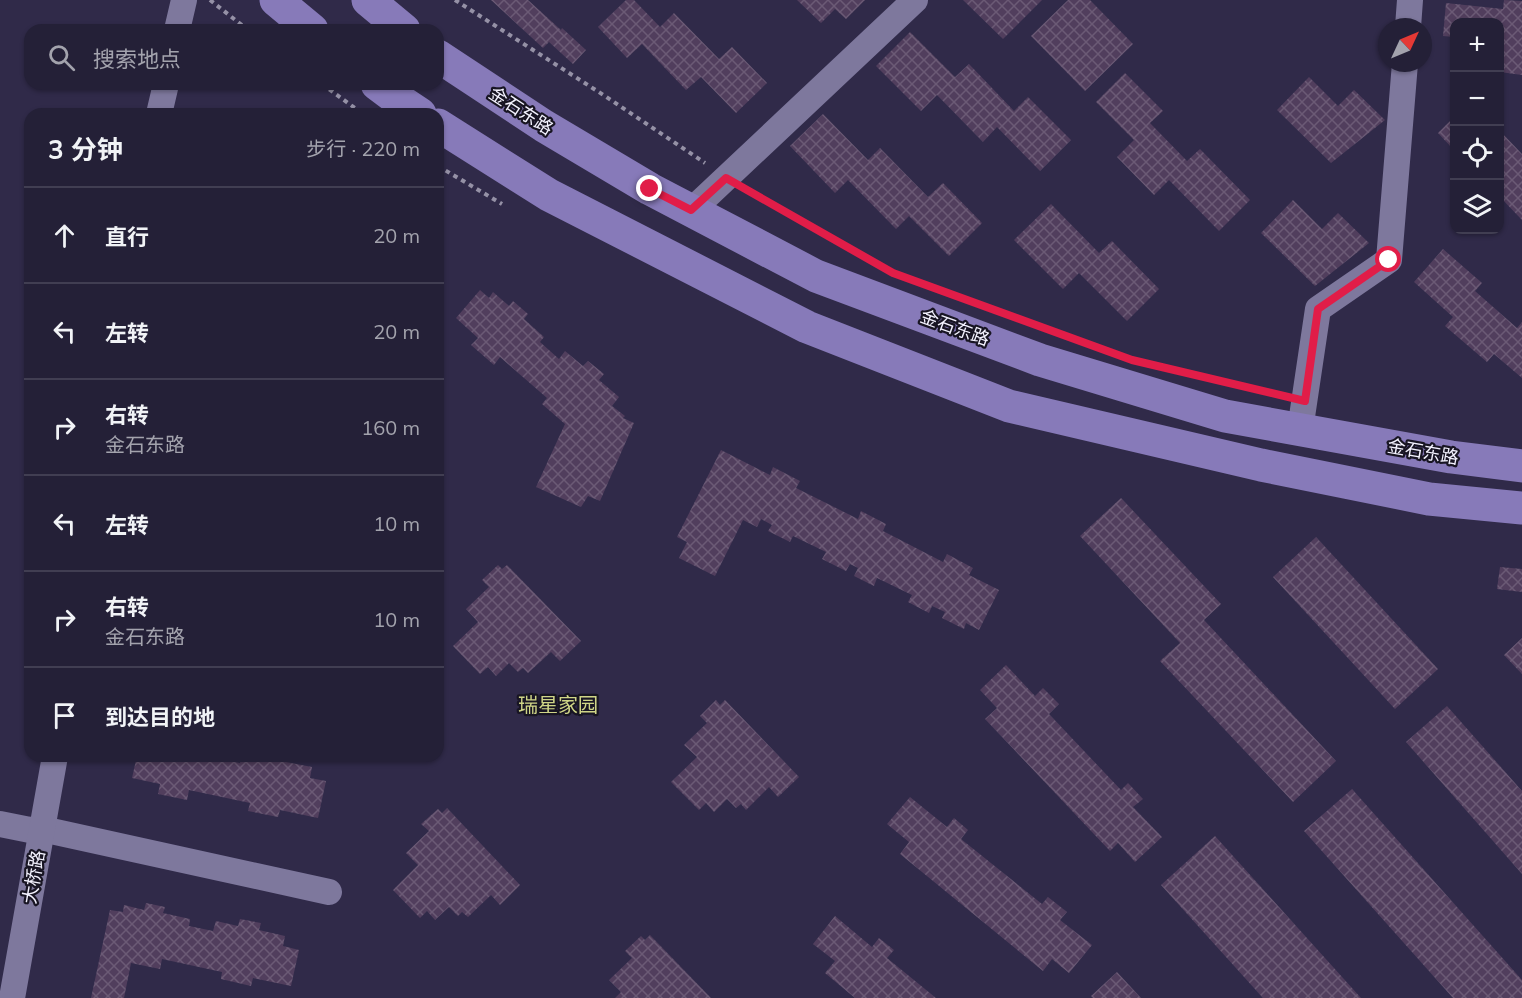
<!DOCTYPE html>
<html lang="zh">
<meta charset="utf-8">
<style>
:root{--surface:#242037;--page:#302d42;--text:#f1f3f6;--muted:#a3a3ad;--line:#413e52}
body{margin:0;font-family:Mulish,"Noto Sans SC",sans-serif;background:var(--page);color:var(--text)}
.controls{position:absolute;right:18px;top:18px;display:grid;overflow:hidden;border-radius:12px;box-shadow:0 2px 4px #0004}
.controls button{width:54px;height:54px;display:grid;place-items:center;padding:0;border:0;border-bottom:2px solid var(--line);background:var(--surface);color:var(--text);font:30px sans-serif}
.compass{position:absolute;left:1378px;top:18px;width:54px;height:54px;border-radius:50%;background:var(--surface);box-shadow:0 2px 4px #0004;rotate:46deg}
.stop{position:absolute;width:18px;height:18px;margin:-14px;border:4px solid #e11d48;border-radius:50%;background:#fff}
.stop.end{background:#e11d48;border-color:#fff;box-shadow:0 2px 6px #0008}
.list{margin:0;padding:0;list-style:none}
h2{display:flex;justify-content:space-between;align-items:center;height:78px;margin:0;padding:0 24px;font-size:26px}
h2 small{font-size:20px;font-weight:400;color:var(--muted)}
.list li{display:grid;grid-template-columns:39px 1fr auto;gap:18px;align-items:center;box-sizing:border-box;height:96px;padding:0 24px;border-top:2px solid var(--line)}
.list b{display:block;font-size:22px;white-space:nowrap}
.list p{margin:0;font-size:20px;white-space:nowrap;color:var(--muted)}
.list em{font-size:20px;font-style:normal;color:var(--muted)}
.icon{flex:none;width:33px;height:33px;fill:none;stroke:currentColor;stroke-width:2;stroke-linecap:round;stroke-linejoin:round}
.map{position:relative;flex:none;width:1522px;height:998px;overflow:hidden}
.search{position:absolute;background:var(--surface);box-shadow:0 2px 4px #0004;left:24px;top:24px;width:420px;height:66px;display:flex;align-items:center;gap:15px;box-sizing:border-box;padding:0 21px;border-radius:18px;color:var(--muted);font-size:22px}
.panel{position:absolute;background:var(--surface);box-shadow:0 2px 4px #0004;left:24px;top:108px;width:420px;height:654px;border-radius:18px}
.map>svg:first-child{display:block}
.building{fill:url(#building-cross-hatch)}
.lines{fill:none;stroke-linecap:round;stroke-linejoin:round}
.path{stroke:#9591a6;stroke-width:4;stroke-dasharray:4.5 4.5;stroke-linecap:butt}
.minor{stroke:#7e789d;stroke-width:26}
.secondary{stroke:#877ab9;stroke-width:33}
.route{stroke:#e11d48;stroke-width:8}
.labels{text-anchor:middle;stroke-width:4.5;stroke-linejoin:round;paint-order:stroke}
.street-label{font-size:18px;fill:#f4f3ff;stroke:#181523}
.neighbourhood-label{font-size:20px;fill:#cfd587;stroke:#181523}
</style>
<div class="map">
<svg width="1522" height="998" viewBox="0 0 1522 998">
<defs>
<pattern id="building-cross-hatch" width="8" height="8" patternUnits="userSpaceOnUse" patternTransform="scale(1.5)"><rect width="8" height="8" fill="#513e5d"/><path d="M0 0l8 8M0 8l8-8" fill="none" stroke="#6b5a75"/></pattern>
</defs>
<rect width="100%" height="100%" fill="#302a49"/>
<g class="building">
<polygon points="491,0 528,0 561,30 562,28 586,50 573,64 549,42 543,48"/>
<polygon points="626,0 634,0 660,27 674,13 719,59 732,47 767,83 736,113 701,77 686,90 642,44 627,58 598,27"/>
<polygon points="797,0 865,0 846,19 835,9 821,23"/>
<polygon points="963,0 1042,0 1003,39"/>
<polygon points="1068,0 1090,0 1133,44 1085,91 1031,36"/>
<polygon points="1504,0 1522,1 1522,75 1500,72 1500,22 1454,22 1454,37 1443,36 1446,3 1503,9"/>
<polygon points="910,32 955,77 969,64 1014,111 1028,97 1071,140 1040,171 997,127 983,142 937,95 921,111 876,66"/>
<polygon points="1125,73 1163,111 1150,123 1187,161 1200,149 1250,200 1219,231 1169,180 1154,195 1117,157 1134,140 1096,102"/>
<polygon points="1309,77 1338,106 1354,90 1385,120 1331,163 1277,110"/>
<polygon points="823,114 868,160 880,148 928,197 943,183 982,223 949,256 909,216 896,229 848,180 835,193 790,146"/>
<polygon points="1454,117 1454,150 1438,133"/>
<polygon points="1500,131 1522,154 1522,220 1500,197"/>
<polygon points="1293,200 1322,229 1338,213 1369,243 1315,286 1261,233"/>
<polygon points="1051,204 1099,253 1112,241 1159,289 1127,321 1079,273 1063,289 1014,240"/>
<polygon points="1443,249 1482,283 1475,291 1517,328 1522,322 1522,378 1494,354 1487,362 1445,326 1453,317 1414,282"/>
<polygon points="480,290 489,298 493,292 509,306 513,301 528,314 524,319 544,337 540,342 559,359 565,351 583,366 588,361 604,374 599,380 619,397 612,406 625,416 623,418 634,423 600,501 588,496 581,507 536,487 565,424 542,404 547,398 500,357 494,365 471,345 478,338 456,318"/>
<polygon points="721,450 770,475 773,467 800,481 796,488 858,519 861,511 886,524 883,531 943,562 947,554 973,568 969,575 999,590 979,630 966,623 964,629 942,618 945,612 932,606 929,613 908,602 912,595 877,578 874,586 854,576 858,568 850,564 846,571 822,559 826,552 793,536 790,542 768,531 772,525 761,519 757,527 743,520 715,576 679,558 687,542 677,537"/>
<polygon points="1121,498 1221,604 1204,620 1336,761 1293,802 1160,661 1180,643 1080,536"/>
<polygon points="1316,537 1438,669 1395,709 1273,577"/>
<polygon points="498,565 502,569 507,565 581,641 560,661 551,652 528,673 523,668 518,672 509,663 496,676 488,667 480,674 453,646 478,622 466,609 489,587 482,580"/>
<polygon points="1500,567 1522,569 1522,592 1497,589"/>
<polygon points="1522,638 1522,674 1504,655"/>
<polygon points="1006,665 1035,696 1043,688 1059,704 1049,714 1121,790 1128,783 1143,799 1133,807 1162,837 1135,862 1118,843 1110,851 985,719 997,708 980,690"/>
<polygon points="716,700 720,705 725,700 799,777 778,797 769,787 746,810 741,804 736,808 727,799 714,812 706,803 699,810 671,782 697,757 684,745 707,723 700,716"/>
<polygon points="1447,706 1522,791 1522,874 1406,742"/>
<polygon points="137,756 216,756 216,758 240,763 242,756 266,757 266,756 287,756 286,762 312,767 310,778 326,781 318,818 280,810 278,817 248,811 250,803 189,790 187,800 158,794 160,784 132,778"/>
<polygon points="1352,789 1522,980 1522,998 1453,998 1304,831"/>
<polygon points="910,797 947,827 954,818 968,830 961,839 1042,904 1048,897 1067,912 1060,920 1092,945 1069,973 1052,959 1043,971 900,854 909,842 887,824"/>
<polygon points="447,808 520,885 500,905 491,895 468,917 462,912 458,916 449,907 435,920 427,911 420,918 393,890 418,865 406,853 429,831 421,824 438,809 442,813"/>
<polygon points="1215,836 1361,998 1263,998 1161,885"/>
<polygon points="146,903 165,907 163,913 190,919 189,926 213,931 216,921 238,926 240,919 261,923 259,930 285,936 283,946 299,950 291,986 253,978 251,986 221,979 222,972 162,959 160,969 131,963 124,998 91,998 110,910 123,912 124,905 144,910"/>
<polygon points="835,916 872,947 879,938 894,950 887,958 936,998 855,998 825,973 835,961 813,944"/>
<polygon points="650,935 711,998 615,998 621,992 609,980 632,958 625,951 641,936 645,940"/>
<polygon points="1117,972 1141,998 1093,998 1091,996"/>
</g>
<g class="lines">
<g class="path">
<polyline points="210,0 248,30"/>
<polyline points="455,0 605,96 705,163"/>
<polyline points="322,84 363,114"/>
<polyline points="438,166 502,204"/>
<polyline points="749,191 881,266"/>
<polyline points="1222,382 1244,387"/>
</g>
<g class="minor">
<polyline points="1408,27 1410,0"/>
<polyline points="177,30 184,0"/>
<polyline points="159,114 166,84"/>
<polyline points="691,211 915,0"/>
<polyline points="1300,430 1318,309 1389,260 1405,63"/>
<polyline points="0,824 30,830 42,829 329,892"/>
<polyline points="12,998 55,756"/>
</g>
<g class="secondary">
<polyline points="276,0 312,30"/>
<polyline points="368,0 404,30"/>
<polyline points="438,56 544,126 650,189 816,276 1040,360 1225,416 1451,457 1522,466"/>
<polyline points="377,84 393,96 420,114"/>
<polyline points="438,125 549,195 807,327 1009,406 1261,465 1429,499 1522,508"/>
</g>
</g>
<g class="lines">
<polyline class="route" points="650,189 691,210 726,178 893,273 1132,360 1305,401 1318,309 1389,260"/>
</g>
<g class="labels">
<g class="street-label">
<text transform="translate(521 111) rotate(33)" y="6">金石东路</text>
<text transform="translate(955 328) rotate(20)" y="6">金石东路</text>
<text transform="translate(1423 452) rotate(10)" y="6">金石东路</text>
<text transform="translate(34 877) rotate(-80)" y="6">大桥路</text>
</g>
<g class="neighbourhood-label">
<text x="558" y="712">瑞星家园</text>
</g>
</g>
</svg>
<div class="controls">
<button>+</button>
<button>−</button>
<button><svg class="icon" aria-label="locate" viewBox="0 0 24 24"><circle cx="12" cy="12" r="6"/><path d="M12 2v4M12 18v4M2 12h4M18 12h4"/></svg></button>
<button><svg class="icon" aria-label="layers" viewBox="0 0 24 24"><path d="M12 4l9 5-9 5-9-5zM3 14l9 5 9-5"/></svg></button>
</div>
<svg class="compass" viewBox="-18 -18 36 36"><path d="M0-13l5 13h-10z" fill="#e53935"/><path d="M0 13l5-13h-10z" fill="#a3a3ad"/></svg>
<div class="stop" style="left:1389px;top:260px"></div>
<div class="stop end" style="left:650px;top:189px"></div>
<div class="search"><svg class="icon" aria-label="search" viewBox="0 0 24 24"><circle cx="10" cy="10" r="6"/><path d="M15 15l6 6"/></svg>搜索地点</div>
<section class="panel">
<h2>3 分钟<small>步行 · 220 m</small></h2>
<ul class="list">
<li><svg class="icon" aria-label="ahead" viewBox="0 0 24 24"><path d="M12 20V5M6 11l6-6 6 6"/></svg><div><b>直行</b></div><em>20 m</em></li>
<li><svg class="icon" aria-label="left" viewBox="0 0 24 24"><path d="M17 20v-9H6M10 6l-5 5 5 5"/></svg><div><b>左转</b></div><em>20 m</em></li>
<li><svg class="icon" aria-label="right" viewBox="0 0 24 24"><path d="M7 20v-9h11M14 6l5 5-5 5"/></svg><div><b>右转</b><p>金石东路</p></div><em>160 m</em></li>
<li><svg class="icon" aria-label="left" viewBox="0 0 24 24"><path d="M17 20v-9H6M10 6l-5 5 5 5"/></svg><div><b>左转</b></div><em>10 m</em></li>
<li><svg class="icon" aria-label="right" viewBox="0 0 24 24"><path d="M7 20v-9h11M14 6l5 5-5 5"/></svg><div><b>右转</b><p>金石东路</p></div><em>10 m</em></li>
<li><svg class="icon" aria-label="arrive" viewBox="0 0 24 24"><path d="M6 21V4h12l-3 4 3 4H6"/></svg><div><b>到达目的地</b></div></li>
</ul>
</section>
</div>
